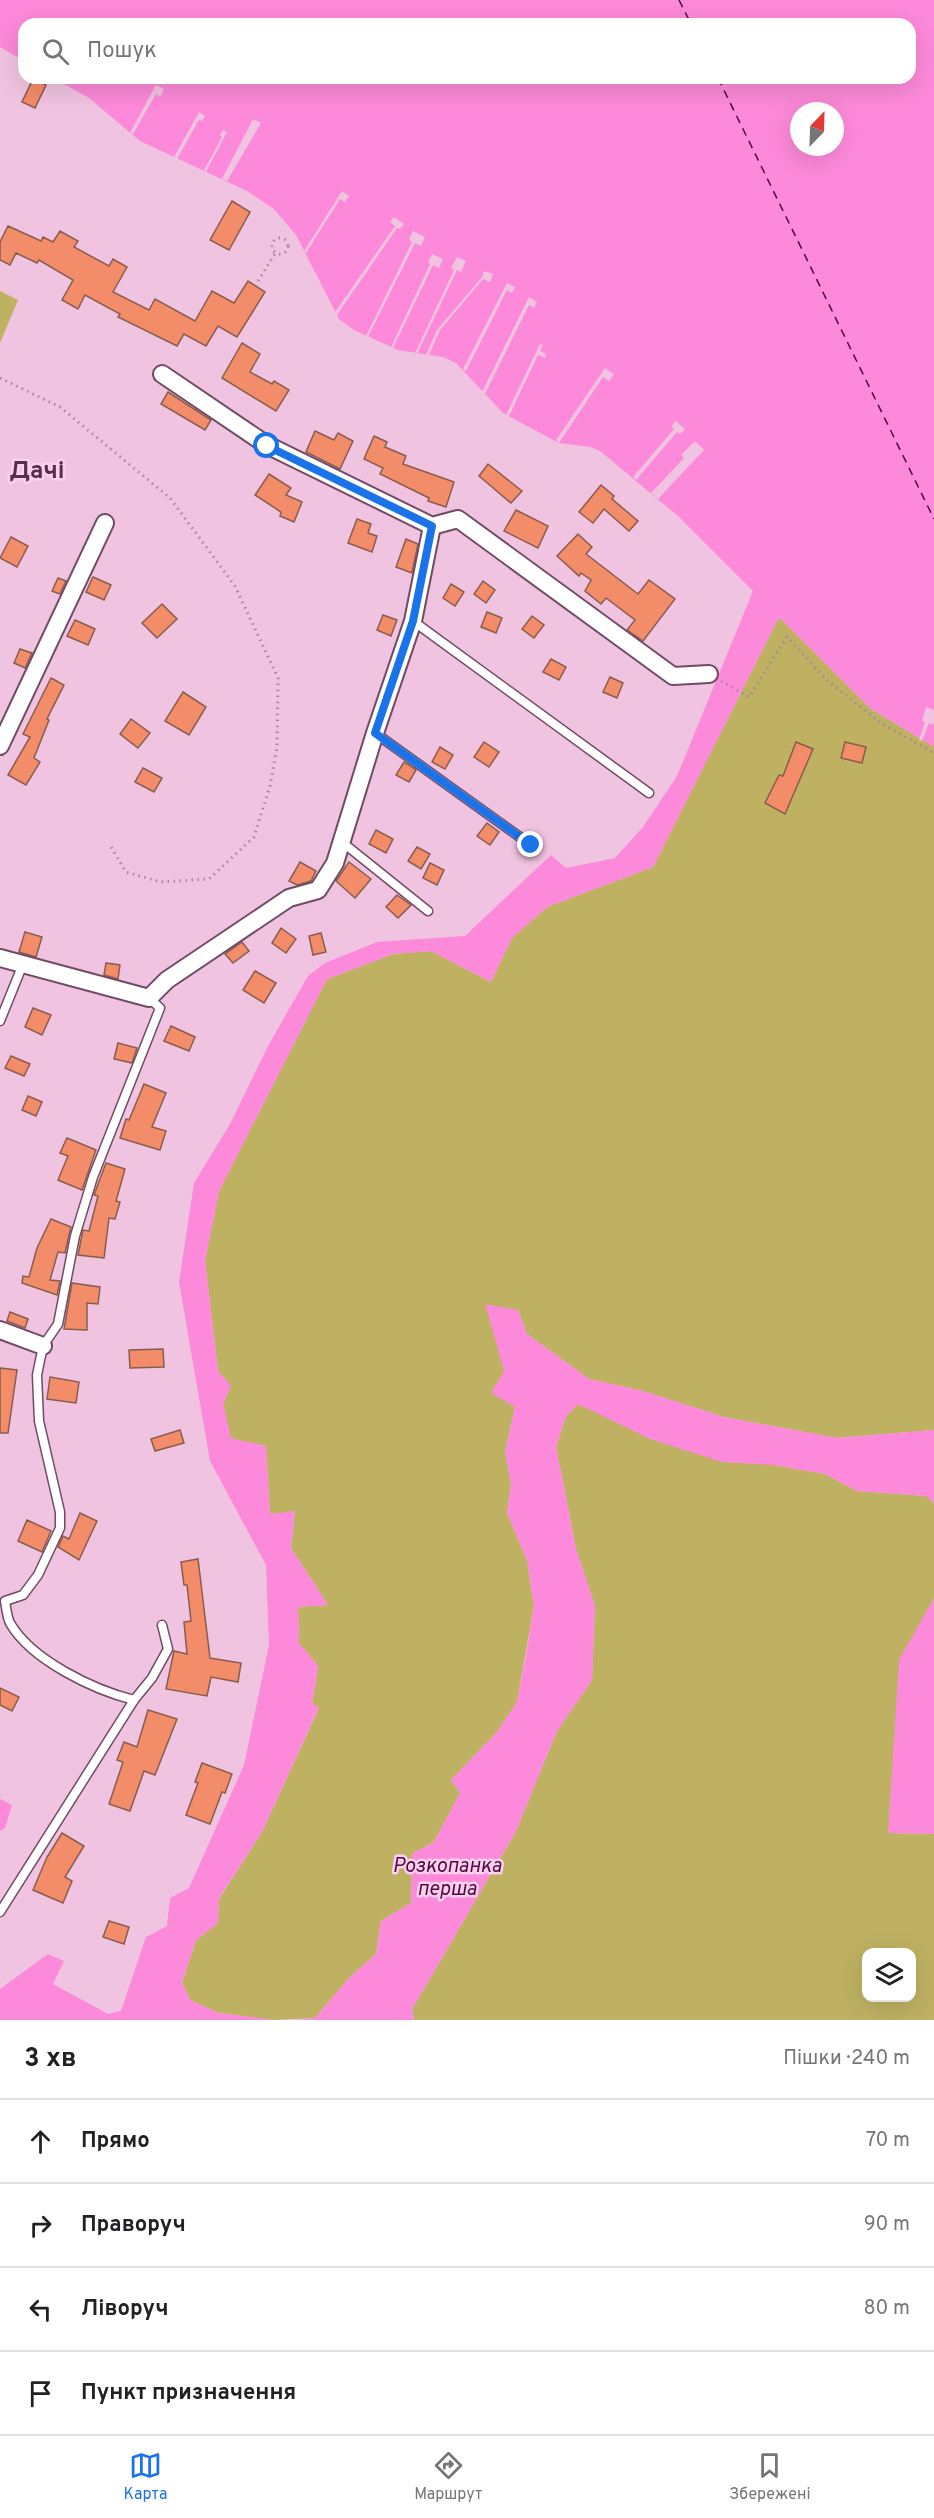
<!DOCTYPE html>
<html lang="uk">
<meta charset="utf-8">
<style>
:root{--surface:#fff;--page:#f2f2f2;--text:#202124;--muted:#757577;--line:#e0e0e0;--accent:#1a73e8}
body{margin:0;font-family:Overpass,sans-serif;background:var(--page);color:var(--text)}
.controls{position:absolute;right:18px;bottom:18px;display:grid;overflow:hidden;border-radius:12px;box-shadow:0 6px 24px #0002}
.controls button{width:54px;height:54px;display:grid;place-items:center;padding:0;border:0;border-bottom:2px solid var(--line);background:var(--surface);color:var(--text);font:30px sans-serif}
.compass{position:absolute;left:790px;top:102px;width:54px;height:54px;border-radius:50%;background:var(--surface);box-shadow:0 6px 24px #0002;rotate:23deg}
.stop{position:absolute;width:18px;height:18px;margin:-14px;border:4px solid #1a73e8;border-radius:50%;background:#fff}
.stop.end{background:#1a73e8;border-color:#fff;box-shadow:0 2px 6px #0008}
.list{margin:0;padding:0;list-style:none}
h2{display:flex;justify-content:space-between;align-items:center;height:78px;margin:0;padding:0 24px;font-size:26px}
h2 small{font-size:20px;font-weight:400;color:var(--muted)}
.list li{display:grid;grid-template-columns:39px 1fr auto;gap:18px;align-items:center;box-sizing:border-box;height:84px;padding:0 24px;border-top:2px solid var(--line)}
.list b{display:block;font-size:22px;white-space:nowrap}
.list em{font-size:20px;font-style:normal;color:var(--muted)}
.icon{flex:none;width:33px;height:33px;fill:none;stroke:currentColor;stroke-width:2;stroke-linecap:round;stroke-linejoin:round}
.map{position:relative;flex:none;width:934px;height:2020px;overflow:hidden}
.search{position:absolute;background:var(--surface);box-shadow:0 6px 24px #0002;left:18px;right:18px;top:18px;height:66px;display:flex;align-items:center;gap:15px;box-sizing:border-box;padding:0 21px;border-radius:18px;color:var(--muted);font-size:22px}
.sheet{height:414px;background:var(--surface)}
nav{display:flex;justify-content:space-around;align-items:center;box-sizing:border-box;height:84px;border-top:2px solid var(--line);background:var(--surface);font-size:16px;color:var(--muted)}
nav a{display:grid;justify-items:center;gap:3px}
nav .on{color:var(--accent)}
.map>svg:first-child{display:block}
.green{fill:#beb162;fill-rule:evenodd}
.water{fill:#fc89d9;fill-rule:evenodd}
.pier{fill:#f0c3e0}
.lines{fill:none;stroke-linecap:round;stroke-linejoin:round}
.ferry{stroke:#500840;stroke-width:1.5;stroke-dasharray:8 6;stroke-linecap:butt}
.building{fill:#f38c69;stroke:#895d4d;stroke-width:1.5}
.lane-casing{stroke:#714b64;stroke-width:11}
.street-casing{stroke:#714b64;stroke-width:20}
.path{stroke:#a8869d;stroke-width:3;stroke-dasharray:1.5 4.5;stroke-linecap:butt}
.lane{stroke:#fff;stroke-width:8}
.street{stroke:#fff;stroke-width:16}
.route{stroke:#1a73e8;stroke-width:8}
.labels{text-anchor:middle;stroke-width:5;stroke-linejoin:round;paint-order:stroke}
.water-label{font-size:20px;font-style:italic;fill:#500840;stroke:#fed0ee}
.district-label{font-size:24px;font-weight:bold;fill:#543049;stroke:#fed0ee}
</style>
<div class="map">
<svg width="934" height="2020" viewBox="0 0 934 2020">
<rect width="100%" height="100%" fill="#f0c3e0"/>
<g class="green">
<polygon points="0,291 18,300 0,343"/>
<polygon points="779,617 870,708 934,747 934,1430 837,1438 724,1417 643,1391 589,1379 527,1334 518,1310 515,1407 505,1452 511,1484 507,1513 527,1560 534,1606 517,1702 497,1732 451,1780 460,1793 434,1842 412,1854 411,1903 381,1921 376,1954 350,1977 315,2018 273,2020 219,2013 190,2000 182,1982 196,1940 218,1923 219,1899 262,1832 319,1708 312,1704 318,1666 299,1643 298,1607 328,1605 291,1548 295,1511 270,1515 266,1446 231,1439 223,1404 230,1386 218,1371 205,1261 219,1191 327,979 393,954 431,951 491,982 512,938 547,907 653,867"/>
<path d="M578,1404L615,1421L774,1465L825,1474L857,1491L927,1496L934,1504V1598L920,1625L888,1833L934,1834V2020H414L412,2009L516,1831L557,1731L592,1680L595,1606L576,1549L556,1447L566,1416ZM866,1952H912V1998H866Z"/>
</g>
<g class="water">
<path d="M0,0H934V747L870,708L779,617L653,867L547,907L512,938L491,982L431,951L393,954L327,979L219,1191L205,1261L218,1371L231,1386L223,1404L231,1438L266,1446L270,1514L295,1511L291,1548L328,1605L298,1607L299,1643L318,1666L312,1704L319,1707L262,1832L219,1898L218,1923L196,1940L182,1982L190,2000L219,2013L273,2020H0V1989L48,1954L64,1961L53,1984L108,2014L121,2011L146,1937L167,1926L170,1898L189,1888L244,1765L269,1645L266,1565L210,1461L179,1282L194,1183L230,1124L268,1046L308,976L325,963L377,942L465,936L551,855L566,868L615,858L643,827L677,776L753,591L678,516L600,451L590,447L559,443L503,413L456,363L443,357L398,350L354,330L339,319L296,235L274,209L247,191L140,141L89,98L53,78H910V24H24V61L0,47ZM799,111H835V147H799Z"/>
<polygon points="485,1304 518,1310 527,1334 589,1379 643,1391 724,1417 837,1438 934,1430 934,1504 927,1496 857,1491 825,1474 774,1465 722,1462 650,1439 578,1404 566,1416 556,1447 576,1549 595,1606 592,1680 557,1731 516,1831 412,2009 414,2020 298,2020 315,2018 350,1977 376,1954 381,1921 411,1903 412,1854 434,1842 460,1793 451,1780 497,1732 517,1702 526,1655 534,1606 527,1560 507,1513 511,1484 505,1452 515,1407 491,1393 504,1371"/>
<polygon points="934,1598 934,1834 888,1833 899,1660"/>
<polygon points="0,1799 12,1805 5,1828 0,1831"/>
</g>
<g class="pier">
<polygon points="156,85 164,89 160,97 156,94 133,134 130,133"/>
<polygon points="199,112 205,116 202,121 199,120 177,159 174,157"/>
<polygon points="253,119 261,123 227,181 222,179"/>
<polygon points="223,130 227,132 206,172 204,170 222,137 220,135"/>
<polygon points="342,191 349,196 345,202 340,199 306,253 304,251"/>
<polygon points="394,217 404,224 400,229 397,228 337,315 335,312 395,226 390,222"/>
<polygon points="413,231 425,237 421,246 415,243 368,337 366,336 412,242 409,239"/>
<polygon points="432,254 443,259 439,268 433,265 393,348 391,347 430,264 428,262"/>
<polygon points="457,257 466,261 461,272 457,270 417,354 415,353 454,270 451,268"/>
<polygon points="484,271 493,274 490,282 483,279 440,330 429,355 426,355 437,330 482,277"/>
<polygon points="507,283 515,287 512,293 507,290 466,371 463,369"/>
<polygon points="529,297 537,302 534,308 529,305 485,394 482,392"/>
<polygon points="540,344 543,345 540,351 546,354 545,358 538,355 509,416 506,415"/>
<polygon points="605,368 614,374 609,381 603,377 559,443 556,440"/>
<polygon points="676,421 685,429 680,434 677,432 636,480 633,477 674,429 671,426"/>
<polygon points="695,441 704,450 658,499 651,493 684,458 681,455"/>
<polygon points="926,707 934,710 934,722 933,725 929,723 922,741 919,740 925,722 922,721"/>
</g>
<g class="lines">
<g class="ferry">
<polyline points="679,0 691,24"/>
<polyline points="718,78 934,519"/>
</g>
</g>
<g class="building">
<polygon points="33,79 46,85 35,108 22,102"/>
<polygon points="232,201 250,212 229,250 210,240"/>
<polygon points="8,226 41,241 43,237 53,242 60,231 78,241 74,247 109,266 113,259 127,267 113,292 149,310 155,299 195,321 212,291 234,303 248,281 265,292 237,337 218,326 206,346 184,334 177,346 118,317 120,314 85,295 78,309 62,300 73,280 39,260 37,263 16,253 10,265 0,260 0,242"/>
<polygon points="242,343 260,354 250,372 272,384 274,381 289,390 276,411 222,378"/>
<polygon points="168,392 211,420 205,430 161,404"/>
<polygon points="315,431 334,440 338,433 353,441 340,469 306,452"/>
<polygon points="374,436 387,442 385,447 406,456 403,464 454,482 446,507 428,501 429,498 380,474 383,468 364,459"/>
<polygon points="488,464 522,491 511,503 479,476"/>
<polygon points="269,474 291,488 286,495 302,502 294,522 280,516 281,512 255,495"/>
<polygon points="601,485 614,496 612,499 638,521 629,531 604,509 593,523 579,512"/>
<polygon points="516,510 548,526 538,548 504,531"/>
<polygon points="357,519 371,524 368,533 377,536 372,552 348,543"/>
<polygon points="578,534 592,547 586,554 638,594 649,580 675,599 643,641 627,630 635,620 606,598 601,604 585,591 591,580 581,573 579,576 557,556"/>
<polygon points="11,537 28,546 17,567 0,558"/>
<polygon points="406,539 418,544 412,573 396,567"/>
<polygon points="93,577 111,585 104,600 86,592"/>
<polygon points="58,578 66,581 60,594 52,591"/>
<polygon points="483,581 495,590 486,603 474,594"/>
<polygon points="451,584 464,592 455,606 443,598"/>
<polygon points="162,604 177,619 157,638 142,623"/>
<polygon points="487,612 502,618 496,633 481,627"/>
<polygon points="383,615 397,620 391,636 377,630"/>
<polygon points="532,616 544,625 534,638 522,629"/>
<polygon points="75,620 95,629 88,645 67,636"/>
<polygon points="20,649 32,653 25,668 14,663"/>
<polygon points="551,659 566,667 559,680 543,672"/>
<polygon points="610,677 623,683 617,698 603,692"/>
<polygon points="51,678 64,685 47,719 49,720 34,758 40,762 26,785 8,775 30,737 23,734"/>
<polygon points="183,692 206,707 189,735 165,721"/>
<polygon points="131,719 150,733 138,748 120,734"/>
<polygon points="484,742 499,752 489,767 474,757"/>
<polygon points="796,742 813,749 785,814 765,803 779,775 783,776"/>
<polygon points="845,742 866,747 862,763 841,758"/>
<polygon points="440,747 453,755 445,769 432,762"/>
<polygon points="404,762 416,770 409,782 396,775"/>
<polygon points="143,768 162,778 154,792 135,782"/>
<polygon points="487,823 499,832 490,845 477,836"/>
<polygon points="376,830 393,839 386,853 369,844"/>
<polygon points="417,847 430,854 421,869 408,861"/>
<polygon points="300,862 316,871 311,881 297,885 289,881"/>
<polygon points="349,862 371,879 355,898 336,881"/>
<polygon points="430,863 444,870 437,885 423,878"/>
<polygon points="397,895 411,905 398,918 386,907"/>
<polygon points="281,928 296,939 286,953 272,943"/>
<polygon points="25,932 42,937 36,957 19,952"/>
<polygon points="321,933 326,952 313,955 309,936"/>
<polygon points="242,942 249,951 233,963 225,954"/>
<polygon points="106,963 120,965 118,979 104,975"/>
<polygon points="255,971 276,983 264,1003 243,990"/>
<polygon points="33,1008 51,1015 42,1035 25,1027"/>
<polygon points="171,1026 195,1037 189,1051 164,1041"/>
<polygon points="118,1043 137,1048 132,1063 114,1059"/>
<polygon points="11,1056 30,1064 24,1076 5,1068"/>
<polygon points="144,1084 166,1093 152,1127 166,1131 160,1150 120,1138 126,1119 129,1120"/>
<polygon points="28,1096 42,1102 36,1116 22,1110"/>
<polygon points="67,1138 96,1150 82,1190 58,1180 68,1156 60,1153"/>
<polygon points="106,1163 125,1169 116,1201 120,1202 115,1219 109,1218 104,1258 78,1255 83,1230 89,1231 98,1196 94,1195"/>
<polygon points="51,1219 71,1227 65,1253 58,1252 50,1280 60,1281 57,1295 22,1283 23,1276 29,1277 37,1248"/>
<polygon points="72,1283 100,1287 98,1304 87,1303 87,1330 64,1329"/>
<polygon points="10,1312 28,1319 25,1328 7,1321"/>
<polygon points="163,1349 164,1367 130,1368 129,1350"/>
<polygon points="0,1368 17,1370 8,1433 0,1433"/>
<polygon points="50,1377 79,1382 76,1403 47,1399"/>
<polygon points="180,1430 184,1443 155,1451 151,1439"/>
<polygon points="80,1513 97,1521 79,1560 58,1547 63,1536 69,1539"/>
<polygon points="27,1520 51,1531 42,1552 18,1541"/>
<polygon points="198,1559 210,1658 241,1663 238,1682 211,1677 207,1696 166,1689 174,1651 187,1654 184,1622 191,1621 187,1585 184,1585 181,1562"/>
<polygon points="0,1688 19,1697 12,1711 0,1705"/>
<polygon points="148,1710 177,1719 155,1775 144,1771 130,1811 109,1804 123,1762 117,1760 124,1742 137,1747"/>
<polygon points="202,1763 232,1774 225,1793 222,1792 210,1824 186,1815 198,1783 195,1782"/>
<polygon points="62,1833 84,1846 65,1877 72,1881 63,1903 33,1890 47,1857"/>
<polygon points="109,1921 129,1927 124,1944 103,1937"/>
</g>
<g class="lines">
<g class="lane-casing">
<g id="lane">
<polyline points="413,621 649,793"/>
<polyline points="375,733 531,845"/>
<polyline points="342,842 428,911"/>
<polyline points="0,1021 23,964"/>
<path d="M134,1700C94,1690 31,1660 10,1623C7,1617 6,1607 5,1601L23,1595L38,1575L60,1528V1512L39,1421L37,1375L43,1346L58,1324L75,1236L93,1177L160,1008L149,998"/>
<polyline points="0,1912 134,1700 152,1678 168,1649 162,1625"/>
</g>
</g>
<g class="street-casing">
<g id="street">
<polyline points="162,374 267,445 432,526 458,519 673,676 709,674"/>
<polyline points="0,746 105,523"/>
<polyline points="0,958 149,998 167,980 289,898 318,890 335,863 375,733 413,621 432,526"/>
<polyline points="0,1330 43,1346"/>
</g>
</g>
<g class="path">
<circle cx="280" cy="246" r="8"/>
<polyline points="258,281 276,252"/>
<polyline points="0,378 60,407 170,498 235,586 278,678 277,747 270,786 254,837 209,879 161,882 126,872 111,847"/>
<polyline points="721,681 749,697 787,637 829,682 881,723 934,753"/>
</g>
<use href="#lane" class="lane"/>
<use href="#street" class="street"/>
</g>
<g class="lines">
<polyline class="route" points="267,446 432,526 413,621 375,733 531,845"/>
</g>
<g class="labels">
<g class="water-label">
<text x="447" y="1872">Розкопанка<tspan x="447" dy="23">перша</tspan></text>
</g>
<g class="district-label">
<text x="37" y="478">Дачі</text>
</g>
</g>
</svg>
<div class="controls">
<button><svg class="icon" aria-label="layers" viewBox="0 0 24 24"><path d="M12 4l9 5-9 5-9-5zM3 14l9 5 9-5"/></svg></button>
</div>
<svg class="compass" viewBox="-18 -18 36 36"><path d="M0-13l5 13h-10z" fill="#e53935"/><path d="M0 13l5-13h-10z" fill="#757577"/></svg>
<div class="stop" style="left:267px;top:446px"></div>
<div class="stop end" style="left:531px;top:845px"></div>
<div class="search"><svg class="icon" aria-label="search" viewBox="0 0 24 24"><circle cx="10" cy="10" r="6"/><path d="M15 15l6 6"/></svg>Пошук</div>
</div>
<section class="sheet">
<h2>3 хв<small>Пішки · 240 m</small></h2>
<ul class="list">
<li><svg class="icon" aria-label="ahead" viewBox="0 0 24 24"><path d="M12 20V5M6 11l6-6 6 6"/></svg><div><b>Прямо</b></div><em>70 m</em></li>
<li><svg class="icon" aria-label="right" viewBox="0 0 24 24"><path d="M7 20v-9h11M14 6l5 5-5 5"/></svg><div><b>Праворуч</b></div><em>90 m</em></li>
<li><svg class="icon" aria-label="left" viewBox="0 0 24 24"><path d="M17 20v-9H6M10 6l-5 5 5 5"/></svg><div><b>Ліворуч</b></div><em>80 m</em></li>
<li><svg class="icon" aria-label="arrive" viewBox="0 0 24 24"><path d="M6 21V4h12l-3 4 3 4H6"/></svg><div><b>Пункт призначення</b></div></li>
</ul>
</section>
<nav>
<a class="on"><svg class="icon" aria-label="map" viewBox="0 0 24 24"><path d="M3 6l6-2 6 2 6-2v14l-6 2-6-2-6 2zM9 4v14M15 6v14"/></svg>Карта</a>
<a><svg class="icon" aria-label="directions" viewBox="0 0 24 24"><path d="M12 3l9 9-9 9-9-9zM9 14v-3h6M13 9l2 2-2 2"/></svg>Маршрут</a>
<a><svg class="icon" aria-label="saved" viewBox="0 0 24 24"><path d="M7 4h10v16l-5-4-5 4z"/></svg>Збережені</a>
</nav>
